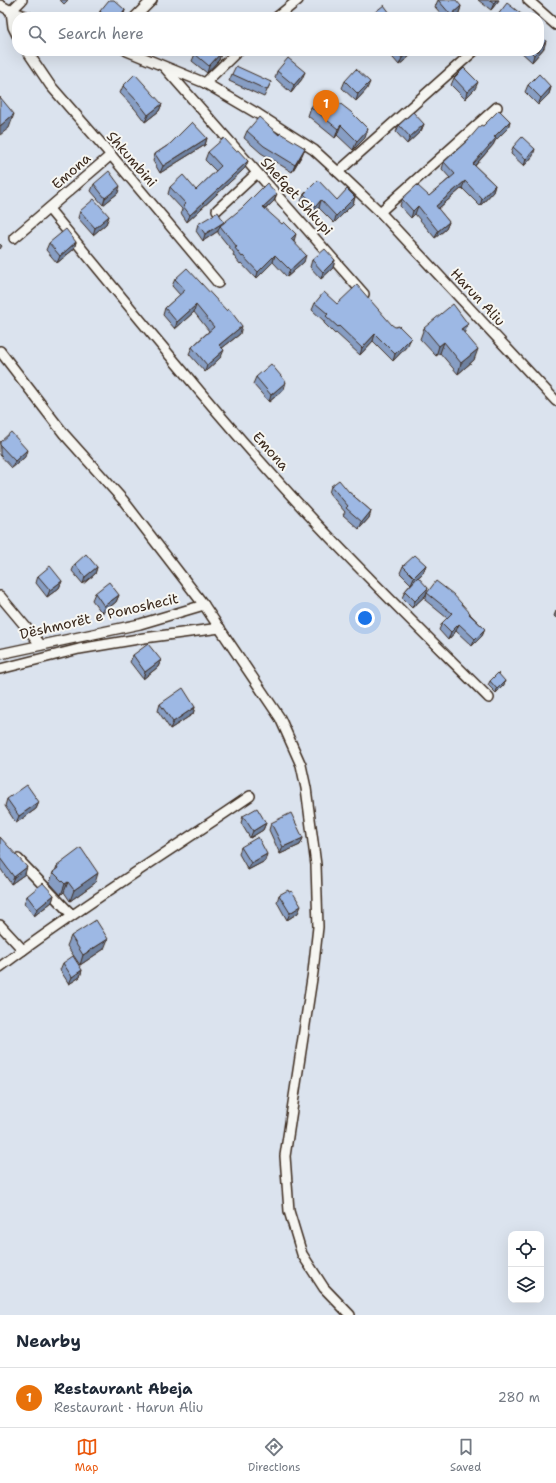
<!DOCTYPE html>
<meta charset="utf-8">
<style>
:root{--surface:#fff;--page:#f2f2f3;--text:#1f2937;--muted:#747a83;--line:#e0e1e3;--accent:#ea580c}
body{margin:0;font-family:"Shantell Sans",sans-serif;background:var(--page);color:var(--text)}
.controls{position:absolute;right:12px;bottom:12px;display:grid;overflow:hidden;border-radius:8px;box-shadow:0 4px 16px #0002}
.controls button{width:36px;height:36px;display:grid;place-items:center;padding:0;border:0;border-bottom:1px solid var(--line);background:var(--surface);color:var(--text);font:20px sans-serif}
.you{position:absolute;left:365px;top:618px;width:14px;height:14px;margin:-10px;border:3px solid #fff;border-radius:50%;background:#1a73e8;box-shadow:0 0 0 6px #1a73e833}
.badge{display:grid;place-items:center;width:26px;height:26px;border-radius:50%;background:var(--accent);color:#fff;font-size:13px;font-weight:700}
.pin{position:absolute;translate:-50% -33px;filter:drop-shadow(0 1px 2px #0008)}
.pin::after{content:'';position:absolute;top:21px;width:14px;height:12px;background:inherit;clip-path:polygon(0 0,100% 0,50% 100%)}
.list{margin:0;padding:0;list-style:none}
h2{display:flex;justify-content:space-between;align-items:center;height:52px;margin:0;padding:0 16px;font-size:17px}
h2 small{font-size:13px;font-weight:400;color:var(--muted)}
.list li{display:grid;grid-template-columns:26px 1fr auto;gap:12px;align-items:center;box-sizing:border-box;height:60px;padding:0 16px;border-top:1px solid var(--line)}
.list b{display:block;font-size:15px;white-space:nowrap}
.list p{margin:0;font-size:13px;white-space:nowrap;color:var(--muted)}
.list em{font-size:13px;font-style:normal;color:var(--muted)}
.icon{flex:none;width:22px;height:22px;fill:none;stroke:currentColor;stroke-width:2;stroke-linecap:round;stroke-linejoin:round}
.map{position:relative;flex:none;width:556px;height:1315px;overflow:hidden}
.search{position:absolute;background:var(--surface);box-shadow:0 4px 16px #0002;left:12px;right:12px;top:12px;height:44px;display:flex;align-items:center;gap:10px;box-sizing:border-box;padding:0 14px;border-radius:16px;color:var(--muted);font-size:15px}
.sheet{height:112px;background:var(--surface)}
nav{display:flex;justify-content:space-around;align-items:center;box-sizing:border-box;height:56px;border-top:1px solid var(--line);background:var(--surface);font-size:11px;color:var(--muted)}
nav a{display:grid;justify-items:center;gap:2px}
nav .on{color:var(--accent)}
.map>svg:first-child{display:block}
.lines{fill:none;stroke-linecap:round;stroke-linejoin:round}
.minor-casing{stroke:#3b2a1e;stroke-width:12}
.minor{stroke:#f6f6f2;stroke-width:9}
.wall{fill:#879ec4;stroke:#3b2a1e}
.shaded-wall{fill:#6e81a0;stroke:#3b2a1e}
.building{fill:#9db8e4;stroke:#3b2a1e}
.labels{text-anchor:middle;stroke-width:4;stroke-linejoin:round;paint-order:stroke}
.street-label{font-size:14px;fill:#3b2a1e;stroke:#f6f6f2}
</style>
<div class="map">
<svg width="556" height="1315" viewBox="0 0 556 1315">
<rect width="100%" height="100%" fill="#dbe3ee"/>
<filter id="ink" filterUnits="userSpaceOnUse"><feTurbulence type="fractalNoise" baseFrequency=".025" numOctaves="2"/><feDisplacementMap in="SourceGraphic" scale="8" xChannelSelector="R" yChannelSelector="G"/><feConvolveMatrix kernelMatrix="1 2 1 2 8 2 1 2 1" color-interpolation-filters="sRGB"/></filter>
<g filter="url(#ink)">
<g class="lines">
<g class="minor-casing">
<g id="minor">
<polyline points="528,0 556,25"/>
<polyline points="0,5 11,11 28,17"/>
<polyline points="135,17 152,0"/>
<polyline points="277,17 298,0"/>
<polyline points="17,35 13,27 11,11 22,0"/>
<polyline points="27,51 50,85 111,155 218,283"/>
<polyline points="127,51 205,83 258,114 314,150 338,172 380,212 556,401"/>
<polyline points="165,68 364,294"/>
<polyline points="205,83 238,51"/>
<polyline points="338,172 474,51"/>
<path d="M49,209C134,312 217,416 308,514C366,577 428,637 489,698"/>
<polyline points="217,210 257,173"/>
<polyline points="380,212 497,107"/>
<polyline points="14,238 111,155"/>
<polyline points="0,351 64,434 123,500 204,605 280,718 301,765 306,788 316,865 318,927 313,972 285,1156 289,1211 302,1254 324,1288 350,1315"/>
<polyline points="0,596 41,645"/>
<polyline points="0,654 140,624 204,605"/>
<polyline points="0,669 79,649 144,638 220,628"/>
<polyline points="18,859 72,915"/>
<polyline points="0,925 23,950"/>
<path d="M0,967C81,906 167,853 250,796"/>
</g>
</g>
<use href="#minor" class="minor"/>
</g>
<g class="wall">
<polygon points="60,0 68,0 64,4"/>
<polygon points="438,0 461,6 459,13 454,17 444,17 435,7"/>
<polygon points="478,0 499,0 491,10"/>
<polygon points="125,10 123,17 98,17 100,11"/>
<polygon points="544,48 532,62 520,51 539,51"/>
<polygon points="387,51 416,51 399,65"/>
<polygon points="221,53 219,60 207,73 192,61 195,54"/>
<polygon points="277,71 302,79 291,93 275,78"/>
<polygon points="232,74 271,82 264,97 229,81"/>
<polygon points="454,78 475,89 465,99 451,85"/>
<polygon points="345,81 367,89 356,101 342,88"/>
<polygon points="528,85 551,87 549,94 538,105 525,92"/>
<polygon points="123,86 162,104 159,111 145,122 135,109 120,93"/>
<polygon points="311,107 365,138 353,150 337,135 335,138 308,116"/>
<polygon points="510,121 508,128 495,141 493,145 475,166 495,185 493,192 480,206 462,188 438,209 449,222 446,229 435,238 415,214 411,218 400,206 402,199 429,196 450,178 442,169 444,162"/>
<polygon points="424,124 421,131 407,144 396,132 399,125"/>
<polygon points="247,131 279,135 305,148 302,155 292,172 261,153 244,138"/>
<polygon points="207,138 205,145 160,173 153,161 155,154 170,144"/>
<polygon points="513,147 533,156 524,166 511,154"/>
<polygon points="236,151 248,161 245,168 187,222 181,213 182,209 168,194 170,187 196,190 216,171 205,160 208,152"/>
<polygon points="94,184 118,193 103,205 91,191"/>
<polygon points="304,194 337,200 355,197 353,204 334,223 319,208 313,213 301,201"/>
<polygon points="274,201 265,210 294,241 304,262 287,277 273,262 256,279 241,263 240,264 233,255 234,253 218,233 218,231 203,241 196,231 198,224 224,222 224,223"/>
<polygon points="80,211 109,216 106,224 93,235 78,218"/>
<polygon points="76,242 74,249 57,263 46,250 49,243"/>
<polygon points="312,260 335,260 333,268 321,279 310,267"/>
<polygon points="175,279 240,334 222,348 221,357 205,372 189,354 192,347 209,331 194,312 175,329 163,315 165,308 180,295 172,286"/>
<polygon points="315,303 337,304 408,345 393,361 373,341 360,355 336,333 335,334 324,323 324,321 312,310"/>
<polygon points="424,328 464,333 474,360 458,374 440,353 436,356 420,339"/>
<polygon points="256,377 284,389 269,402 253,384"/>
<polygon points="0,442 25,457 12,468 0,455"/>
<polygon points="331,486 349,492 371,511 369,518 359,529 343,515 345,512 329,493"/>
<polygon points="75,564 97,567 95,574 83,584 72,571"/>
<polygon points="426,565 423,573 418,578 426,595 412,608 402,598 405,591 411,584 400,573 403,566"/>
<polygon points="38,576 62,581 59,588 47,597 36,583"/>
<polygon points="95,593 119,595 116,602 102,613 92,600"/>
<polygon points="427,593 470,613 470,614 485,629 482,636 472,646 456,631 448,640 439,630 442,623 447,618 425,600"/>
<polygon points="556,611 556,618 554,616"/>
<polygon points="133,655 161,660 158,667 143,679 130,662"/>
<polygon points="490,681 504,685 496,693 488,685"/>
<polygon points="160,704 195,707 193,714 170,729 158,711"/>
<polygon points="7,799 39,802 36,809 16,823 5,806"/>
<polygon points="243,816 266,823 263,830 250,838 241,823"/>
<polygon points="271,823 303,838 300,845 280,854 269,830"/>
<polygon points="0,837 25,874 11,884 0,868"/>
<polygon points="241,847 265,861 248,870 239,854"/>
<polygon points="57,866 95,883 70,901 64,892 61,895 50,883 53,872 55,871"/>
<polygon points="289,892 298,913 287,920 277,902 279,895"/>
<polygon points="54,895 52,902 34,916 24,903 27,896"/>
<polygon points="71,936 104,949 80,965 67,946"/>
<polygon points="63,963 82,970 80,977 69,984 60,970"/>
</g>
<g class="shaded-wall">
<polygon points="496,0 499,0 491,10 494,3"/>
<polygon points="461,6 459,13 454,17 451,17 451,15"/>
<polygon points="125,10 123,17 120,17"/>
<polygon points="546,41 544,48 532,62 534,55 538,51 539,51 539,50"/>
<polygon points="410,51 416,51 399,65 402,58"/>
<polygon points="221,53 219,60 207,73 209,66"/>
<polygon points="305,72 302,79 291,93 294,85"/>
<polygon points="370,82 367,89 356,101 358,94"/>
<polygon points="478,82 475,89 465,99 467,92"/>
<polygon points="551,87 549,94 538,105 541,98"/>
<polygon points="162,104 159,111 145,122 148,115"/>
<polygon points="14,114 9,128 0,135 0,126"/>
<polygon points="510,121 508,128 495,141 493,145 470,171 473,164 494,137"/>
<polygon points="424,124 421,131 407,144 410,137"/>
<polygon points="341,125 337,135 335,138 338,129"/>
<polygon points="368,129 365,138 353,150 357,141"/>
<polygon points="207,138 205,145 160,173 163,166"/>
<polygon points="305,148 302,155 292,172 295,165"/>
<polygon points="535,149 533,156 524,166 526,159"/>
<polygon points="248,161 245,168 187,222 190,215"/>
<polygon points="465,181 462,188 433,213 436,206"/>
<polygon points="495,185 493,192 480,206 482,199"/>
<polygon points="120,186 118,193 103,205 105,198"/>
<polygon points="277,194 274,201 260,214 263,207"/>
<polygon points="355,197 353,204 334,223 336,216"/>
<polygon points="321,200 319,208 313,213 316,206"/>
<polygon points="418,206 415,214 411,218 413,211"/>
<polygon points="109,216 106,224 93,235 95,228"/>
<polygon points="224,222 222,228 220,226 218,231 203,241 205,234"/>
<polygon points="449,222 446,229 435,238 438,231"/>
<polygon points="296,234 294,241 289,246 291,239"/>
<polygon points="76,242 74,249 57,263 60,256"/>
<polygon points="275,255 273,262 256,279 258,272"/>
<polygon points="306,255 304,262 287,277 290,270"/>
<polygon points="335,260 333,268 321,279 323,272"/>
<polygon points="196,305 194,312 175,329 177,322"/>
<polygon points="468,324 464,334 461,329"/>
<polygon points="242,326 240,334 217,352 219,345"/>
<polygon points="375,334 373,341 360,355 362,348"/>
<polygon points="411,338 408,345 393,361 395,354"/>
<polygon points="444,342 440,353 436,356 439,346"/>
<polygon points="478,349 474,360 458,374 461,363"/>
<polygon points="224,350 221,357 205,372 207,365"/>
<polygon points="286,382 284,389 269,402 271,395"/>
<polygon points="27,450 25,457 12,468 15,461"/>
<polygon points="371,511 369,518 359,529 362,522"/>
<polygon points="426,565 423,573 411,584 414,577"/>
<polygon points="97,567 95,574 83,584 85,577"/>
<polygon points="62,581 59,588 47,597 50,590"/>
<polygon points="428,588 426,595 412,608 415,601"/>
<polygon points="119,595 116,602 102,613 104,606"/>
<polygon points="459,624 456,631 448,640 451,632"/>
<polygon points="485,629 482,636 472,646 475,639"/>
<polygon points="161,660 158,667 143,679 145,672"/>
<polygon points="505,681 504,685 496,693 497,689"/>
<polygon points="195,707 193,714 170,729 173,722"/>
<polygon points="39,802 36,809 16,823 19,816"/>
<polygon points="266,823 263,830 250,838 253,831"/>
<polygon points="303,838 300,845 280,854 283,847"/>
<polygon points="267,854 265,861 248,870 251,863"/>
<polygon points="27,867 25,874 11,884 14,877"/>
<polygon points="98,873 95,883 70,901 74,890"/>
<polygon points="68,882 64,892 61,895 65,884"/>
<polygon points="54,895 52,902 34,916 37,909"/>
<polygon points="301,906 298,913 287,920 290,913"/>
<polygon points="108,939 104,949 80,965 83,955"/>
<polygon points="82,970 80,977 69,984 72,977"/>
</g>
<g class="building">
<polygon points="109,0 114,0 125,10 120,17 106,17 100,11"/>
<polygon points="438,0 456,0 461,6 451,15"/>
<polygon points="490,0 496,0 494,3"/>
<polygon points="507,3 525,17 498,17 497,16"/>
<polygon points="384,5 393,17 371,17 370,16"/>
<polygon points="539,35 546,41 539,50"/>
<polygon points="197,51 219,51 221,53 209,66 195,54"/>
<polygon points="396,51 410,51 402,58"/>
<polygon points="530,51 538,51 534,55"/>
<polygon points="288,58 305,72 294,85 277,71"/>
<polygon points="236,66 271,82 267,90 232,74"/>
<polygon points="464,68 478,82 467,92 454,78"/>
<polygon points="356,69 370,82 358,94 345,81"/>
<polygon points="135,74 162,104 148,115 138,102 123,86"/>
<polygon points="539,74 551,87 541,98 528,85"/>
<polygon points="324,91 351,112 368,129 357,141 341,125 338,129 311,107"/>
<polygon points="0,97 14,114 0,126"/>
<polygon points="499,110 510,121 494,137 496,138 473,164 495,185 482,199 465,181 436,206 449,222 438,231 418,206 413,211 402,199 417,185 429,196 455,174 444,162 469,139 481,125 483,126"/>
<polygon points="413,112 424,124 410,137 399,125"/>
<polygon points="259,117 279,135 280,133 305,148 295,165 264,146 247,131"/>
<polygon points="192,122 207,138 163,166 155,154 170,144"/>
<polygon points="522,137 535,149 526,159 513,147"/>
<polygon points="224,138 236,151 238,150 248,161 190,215 183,206 186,204 170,187 183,175 196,190 221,166 208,152"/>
<polygon points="109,171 120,186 105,198 94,184"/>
<polygon points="318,180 337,200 347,189 355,197 336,216 321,200 316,206 304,194"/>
<polygon points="267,183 277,194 263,207 282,224 284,222 296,234 291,239 306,255 290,270 275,255 258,272 243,256 242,257 235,248 237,247 220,226 242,208"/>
<polygon points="94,199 109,216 95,228 80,211"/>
<polygon points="218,212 224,222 205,234 198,224"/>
<polygon points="66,229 76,242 60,256 49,243"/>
<polygon points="0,244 2,246 0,249"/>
<polygon points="325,249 335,260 323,272 312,260"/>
<polygon points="187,268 227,311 229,309 242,326 219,345 224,350 207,365 192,347 214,327 196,305 177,322 165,308 185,290 175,279"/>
<polygon points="357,285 392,325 395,327 399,326 411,338 395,354 375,334 362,348 339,326 338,327 326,316 328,314 315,303 324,292 337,304"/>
<polygon points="453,304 468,324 461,329 478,349 461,363 444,342 439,346 424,328"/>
<polygon points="271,364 286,382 271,395 256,377"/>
<polygon points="11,432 27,450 15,461 0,445 0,442"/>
<polygon points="339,480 349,492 371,511 362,522 346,508 348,506 331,486"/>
<polygon points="86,554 97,567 85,577 75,564"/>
<polygon points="415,555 426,565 414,577 403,566"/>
<polygon points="50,566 62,581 50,590 38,576"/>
<polygon points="418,577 428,588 415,601 405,591"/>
<polygon points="436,581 453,594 470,613 469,614 485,629 475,639 459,624 451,632 442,623 452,613 427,593"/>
<polygon points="109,582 119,595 104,606 95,593"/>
<polygon points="148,644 161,660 145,672 133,655"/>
<polygon points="498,673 505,681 497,689 490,681"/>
<polygon points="183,688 195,707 173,722 160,704"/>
<polygon points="27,785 39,802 19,816 7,799"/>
<polygon points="257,808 266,823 253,831 243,816"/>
<polygon points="291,813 303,838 283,847 271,823"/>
<polygon points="0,837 27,867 14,877 0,858"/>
<polygon points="258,837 267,854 251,863 241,847"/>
<polygon points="81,848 98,873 74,890 68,882 65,884 53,872 58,868 57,866"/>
<polygon points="43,883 54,895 37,909 27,896"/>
<polygon points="288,890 289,892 292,891 301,906 290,913 279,895"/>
<polygon points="96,920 108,939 83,955 71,936"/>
<polygon points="73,956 82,970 72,977 63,963"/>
</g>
</g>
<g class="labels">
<g class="street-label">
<text transform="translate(132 159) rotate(49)" y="5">Shkumbini</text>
<text transform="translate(71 171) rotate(-41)" y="5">Emona</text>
<text transform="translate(297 196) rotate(48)" y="5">Shefqet Shkupi</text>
<text transform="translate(478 297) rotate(47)" y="5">Harun Aliu</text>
<text transform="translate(271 451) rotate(48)" y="5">Emona</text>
<text transform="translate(99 616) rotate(-13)" y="5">Dëshmorët e Ponoshecit</text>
</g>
</g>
</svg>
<div class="controls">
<button><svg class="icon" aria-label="locate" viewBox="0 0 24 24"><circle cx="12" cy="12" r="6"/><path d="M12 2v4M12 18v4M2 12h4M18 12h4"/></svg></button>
<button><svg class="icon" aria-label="layers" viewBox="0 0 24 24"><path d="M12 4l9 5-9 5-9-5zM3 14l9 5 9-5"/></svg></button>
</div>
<div class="you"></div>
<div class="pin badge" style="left:326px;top:123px;background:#e8710a">1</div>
<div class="search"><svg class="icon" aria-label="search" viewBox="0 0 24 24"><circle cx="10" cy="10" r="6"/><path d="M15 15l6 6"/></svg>Search here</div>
</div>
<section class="sheet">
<h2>Nearby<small></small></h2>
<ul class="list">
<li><span class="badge" style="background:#e8710a">1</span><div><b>Restaurant Abeja</b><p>Restaurant · Harun Aliu</p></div><em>280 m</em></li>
</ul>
</section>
<nav>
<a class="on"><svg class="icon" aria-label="map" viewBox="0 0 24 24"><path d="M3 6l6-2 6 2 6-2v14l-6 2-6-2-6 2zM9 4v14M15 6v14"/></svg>Map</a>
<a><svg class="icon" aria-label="directions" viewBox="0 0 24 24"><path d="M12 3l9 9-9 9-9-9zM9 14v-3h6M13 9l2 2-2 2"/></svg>Directions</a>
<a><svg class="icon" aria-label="saved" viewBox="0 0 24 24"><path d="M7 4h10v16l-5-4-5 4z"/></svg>Saved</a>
</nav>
